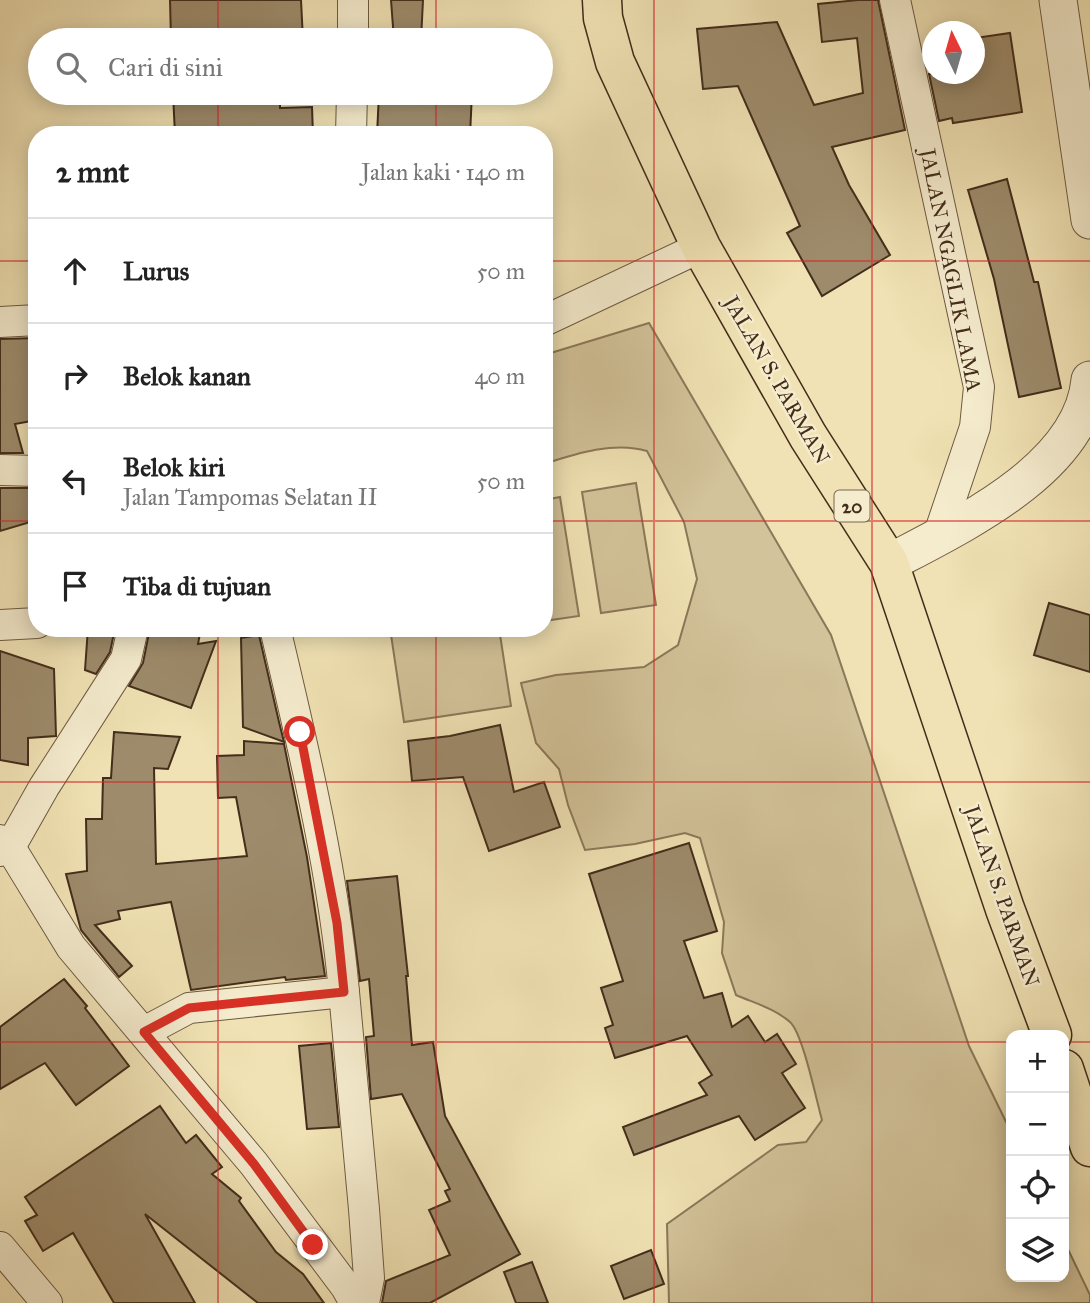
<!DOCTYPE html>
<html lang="id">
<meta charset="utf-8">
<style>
:root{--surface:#fff;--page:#f2f2f2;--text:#222;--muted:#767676;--line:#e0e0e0}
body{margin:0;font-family:"IM FELL Great Primer",serif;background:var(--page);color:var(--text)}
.controls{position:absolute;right:21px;bottom:21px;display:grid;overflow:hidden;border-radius:14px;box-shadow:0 4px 18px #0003}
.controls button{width:63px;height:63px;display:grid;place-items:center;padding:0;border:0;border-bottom:2px solid var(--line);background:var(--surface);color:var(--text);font:35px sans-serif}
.compass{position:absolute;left:922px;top:21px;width:63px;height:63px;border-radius:50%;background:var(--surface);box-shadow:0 4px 18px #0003;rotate:355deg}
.stop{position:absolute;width:21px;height:21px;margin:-16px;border:5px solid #d93025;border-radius:50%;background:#fff}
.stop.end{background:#d93025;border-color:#fff;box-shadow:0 2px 7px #0008}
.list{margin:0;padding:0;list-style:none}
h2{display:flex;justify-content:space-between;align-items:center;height:91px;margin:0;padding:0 28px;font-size:30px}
h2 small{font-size:23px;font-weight:400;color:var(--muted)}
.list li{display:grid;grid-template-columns:46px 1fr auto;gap:21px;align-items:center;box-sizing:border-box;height:105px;padding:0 28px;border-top:2px solid var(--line)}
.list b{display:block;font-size:26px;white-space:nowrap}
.list p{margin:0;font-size:23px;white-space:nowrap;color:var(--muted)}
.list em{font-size:23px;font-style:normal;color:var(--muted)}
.icon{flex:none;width:38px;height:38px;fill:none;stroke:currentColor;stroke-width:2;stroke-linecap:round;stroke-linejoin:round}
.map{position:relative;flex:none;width:1090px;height:1303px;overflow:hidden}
.search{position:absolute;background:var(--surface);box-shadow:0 4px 18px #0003;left:28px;top:28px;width:525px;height:77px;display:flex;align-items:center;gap:18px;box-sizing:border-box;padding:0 24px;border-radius:38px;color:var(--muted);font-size:26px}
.panel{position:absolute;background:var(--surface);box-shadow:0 4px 18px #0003;left:28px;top:126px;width:525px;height:511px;border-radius:28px}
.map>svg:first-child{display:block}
.green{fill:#d3c39a;stroke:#8b785a;stroke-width:2}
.building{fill:#9d8b6b;stroke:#432d1b;stroke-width:2}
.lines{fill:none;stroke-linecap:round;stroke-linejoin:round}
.minor-casing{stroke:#6e5a41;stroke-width:32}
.tertiary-casing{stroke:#6e5a41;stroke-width:39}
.trunk-casing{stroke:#432d1b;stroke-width:41}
.minor{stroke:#f5ecce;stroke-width:30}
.tertiary{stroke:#f5ecce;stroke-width:37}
.trunk{stroke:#f0e2b4;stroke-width:38}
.route{stroke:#d93025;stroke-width:9}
.grid{fill:none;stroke:#d62828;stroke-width:2;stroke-opacity:0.55}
.labels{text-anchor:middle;stroke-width:5;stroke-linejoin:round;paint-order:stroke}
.shield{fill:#f5ecce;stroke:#786651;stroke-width:2}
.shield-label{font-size:19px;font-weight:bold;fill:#432d1b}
.street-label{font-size:21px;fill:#432d1b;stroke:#f5ecce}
</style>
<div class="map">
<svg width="1090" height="1303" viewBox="0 0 1090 1303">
<rect width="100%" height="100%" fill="#f0e2b4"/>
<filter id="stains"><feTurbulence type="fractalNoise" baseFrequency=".00286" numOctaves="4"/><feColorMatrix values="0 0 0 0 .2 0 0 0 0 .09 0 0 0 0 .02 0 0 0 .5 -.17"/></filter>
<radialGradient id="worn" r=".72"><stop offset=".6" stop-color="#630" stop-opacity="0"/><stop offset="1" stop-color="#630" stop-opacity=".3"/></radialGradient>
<g class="green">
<path d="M649,323L831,635L969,1046L1011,1132V1277H1064V1241L1090,1295V1303H669L667,1224L778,1145L806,1142L822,1120C816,1099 803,1034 790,1022C774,1008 754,1003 736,995L722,953L724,922L700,838L685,833L635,844L585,850L568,805L559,769L536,743L521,683L556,675L644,667L678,645L697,579L684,522L647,451C614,441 575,454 544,464V355Z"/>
<polygon points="636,483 656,605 601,613 582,492"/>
<polygon points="560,497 579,616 544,621 544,500"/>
<polygon points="390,628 499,628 511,706 404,722"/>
</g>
<g class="building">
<polygon points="170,0 301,0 303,40 171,40"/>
<polygon points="391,0 423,0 421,40 394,40"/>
<polygon points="858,0 878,0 905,130 832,147 849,185 890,255 822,296 787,233 800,226 738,86 703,89 697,29 777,22 814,105 863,93 857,38 822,42 818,4"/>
<polygon points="1010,33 1022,112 953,123 952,118 939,121 929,74 975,74 975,38"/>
<polygon points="173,93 280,93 280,108 312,107 313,135 175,135"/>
<polygon points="379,93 472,93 470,135 377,135"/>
<polygon points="1007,179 1034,282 1038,282 1061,388 1019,397 994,279 968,190"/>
<polygon points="37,338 37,420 15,424 23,453 0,453 0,339"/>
<polygon points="0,488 37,488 37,520 0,531"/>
<polygon points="1049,603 1090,615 1090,672 1034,655"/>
<polygon points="88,628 115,628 110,652 96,674 85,670"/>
<polygon points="150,628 201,628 198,644 216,641 191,708 129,686 143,663"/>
<polygon points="259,635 279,722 284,742 243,727 241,638"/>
<polygon points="0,651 54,669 56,736 28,738 28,765 0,760"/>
<polygon points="500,725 514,792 544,782 560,827 489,851 463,777 412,781 408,741 450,736"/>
<polygon points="114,732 180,737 168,769 154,768 156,864 247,856 236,797 218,798 217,756 244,755 244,741 284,744 307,857 325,976 286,980 285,977 191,990 171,902 118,911 120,919 95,925 132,966 119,977 81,930 66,874 87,871 86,819 102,819 103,778 111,778"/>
<polygon points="689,843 717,931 684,941 704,998 722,993 732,1027 748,1016 765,1042 777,1034 796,1064 782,1073 805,1108 755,1140 739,1116 634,1155 623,1127 707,1095 699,1083 712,1075 687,1036 615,1058 605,1028 613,1025 601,988 623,981 589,874"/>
<polygon points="397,876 408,976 406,976 412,1045 433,1042 445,1116 520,1254 430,1303 382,1303 386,1281 450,1255 429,1210 450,1201 445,1191 450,1189 402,1094 371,1099 366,1037 374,1036 369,979 360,981 347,881"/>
<polygon points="64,979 87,1006 85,1008 129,1066 76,1105 45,1063 0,1089 0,1027"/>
<polygon points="331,1043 339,1127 307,1129 299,1046"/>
<polygon points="160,1106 186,1143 196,1135 222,1167 212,1174 241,1198 239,1201 276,1252 303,1274 324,1303 258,1303 145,1214 195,1303 114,1303 73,1233 43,1251 25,1221 37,1215 25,1197"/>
<polygon points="651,1250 664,1284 624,1299 611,1266"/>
<polygon points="532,1262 548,1303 516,1303 504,1272"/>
</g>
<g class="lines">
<g class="minor-casing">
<g id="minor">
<polyline points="895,0 979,387 975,427 938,537"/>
<polyline points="353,40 353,0"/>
<polyline points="351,135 352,93"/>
<polyline points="544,321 701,247"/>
<polyline points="0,322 37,320"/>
<polyline points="0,470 37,471"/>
<polyline points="0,625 37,623"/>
<polyline points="0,840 10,847 71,947 254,1164 346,1287 355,1303"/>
<polyline points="0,851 10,847 44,787 126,659 133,628"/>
<polyline points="344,992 364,1209 369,1278 364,1303"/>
<path d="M144,1032L189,1008L344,992C333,869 303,747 275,628"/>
<polyline points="0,1247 47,1303"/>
</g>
</g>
<g class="tertiary-casing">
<g id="tertiary">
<polyline points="1058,0 1090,220"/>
<path d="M889,563C959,526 1082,469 1090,380"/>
</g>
</g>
<g class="trunk-casing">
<g id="trunk">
<polyline points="602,0 603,18 615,62 701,247 808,436 889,563 1005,909 1052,1035"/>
<polyline points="1064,1069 1090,1147"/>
</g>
</g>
<use href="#minor" class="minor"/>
<use href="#tertiary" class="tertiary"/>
<use href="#trunk" class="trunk"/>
</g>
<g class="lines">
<polyline class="route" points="300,732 337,923 344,992 189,1008 144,1032 254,1164 313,1245"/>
</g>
<path class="grid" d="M218,0V40M436,0V40M654,0V1303M872,0V1303M218,93V135M436,93V135M0,261H37M544,261H1090M0,521H37M544,521H1090M218,628V1303M436,628V1303M0,782H1090M0,1042H1011M1064,1042H1090"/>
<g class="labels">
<rect class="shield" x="834.5" y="490.5" width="35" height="31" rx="5"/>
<g class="shield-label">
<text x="852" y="513">20</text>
</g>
<g class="street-label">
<text transform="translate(951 270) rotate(79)" y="7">JALAN NGAGLIK LAMA</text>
<text transform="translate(777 380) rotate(60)" y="7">JALAN S. PARMAN</text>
<text transform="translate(1002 896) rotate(71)" y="7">JALAN S. PARMAN</text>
</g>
</g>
<rect width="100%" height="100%" filter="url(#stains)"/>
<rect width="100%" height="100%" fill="url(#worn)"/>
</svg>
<div class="controls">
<button>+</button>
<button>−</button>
<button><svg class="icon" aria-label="locate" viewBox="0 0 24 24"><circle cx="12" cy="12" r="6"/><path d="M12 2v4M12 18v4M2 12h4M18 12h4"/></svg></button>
<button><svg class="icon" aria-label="layers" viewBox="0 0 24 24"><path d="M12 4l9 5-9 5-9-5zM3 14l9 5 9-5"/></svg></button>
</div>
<svg class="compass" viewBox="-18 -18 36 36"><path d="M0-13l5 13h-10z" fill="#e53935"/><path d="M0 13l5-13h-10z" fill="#767676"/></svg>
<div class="stop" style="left:300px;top:732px"></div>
<div class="stop end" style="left:313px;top:1245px"></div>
<div class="search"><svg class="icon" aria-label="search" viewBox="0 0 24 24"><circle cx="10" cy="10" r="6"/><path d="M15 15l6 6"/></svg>Cari di sini</div>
<section class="panel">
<h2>2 mnt<small>Jalan kaki · 140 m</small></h2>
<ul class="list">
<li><svg class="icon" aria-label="ahead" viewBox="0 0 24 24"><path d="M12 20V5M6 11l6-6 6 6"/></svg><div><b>Lurus</b></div><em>50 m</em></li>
<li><svg class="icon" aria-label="right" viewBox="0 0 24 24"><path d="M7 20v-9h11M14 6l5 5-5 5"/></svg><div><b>Belok kanan</b></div><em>40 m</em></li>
<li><svg class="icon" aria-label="left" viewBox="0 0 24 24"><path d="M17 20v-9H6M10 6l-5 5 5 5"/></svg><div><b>Belok kiri</b><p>Jalan Tampomas Selatan II</p></div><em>50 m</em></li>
<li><svg class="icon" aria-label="arrive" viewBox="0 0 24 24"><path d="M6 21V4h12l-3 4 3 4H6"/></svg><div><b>Tiba di tujuan</b></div></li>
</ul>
</section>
</div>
